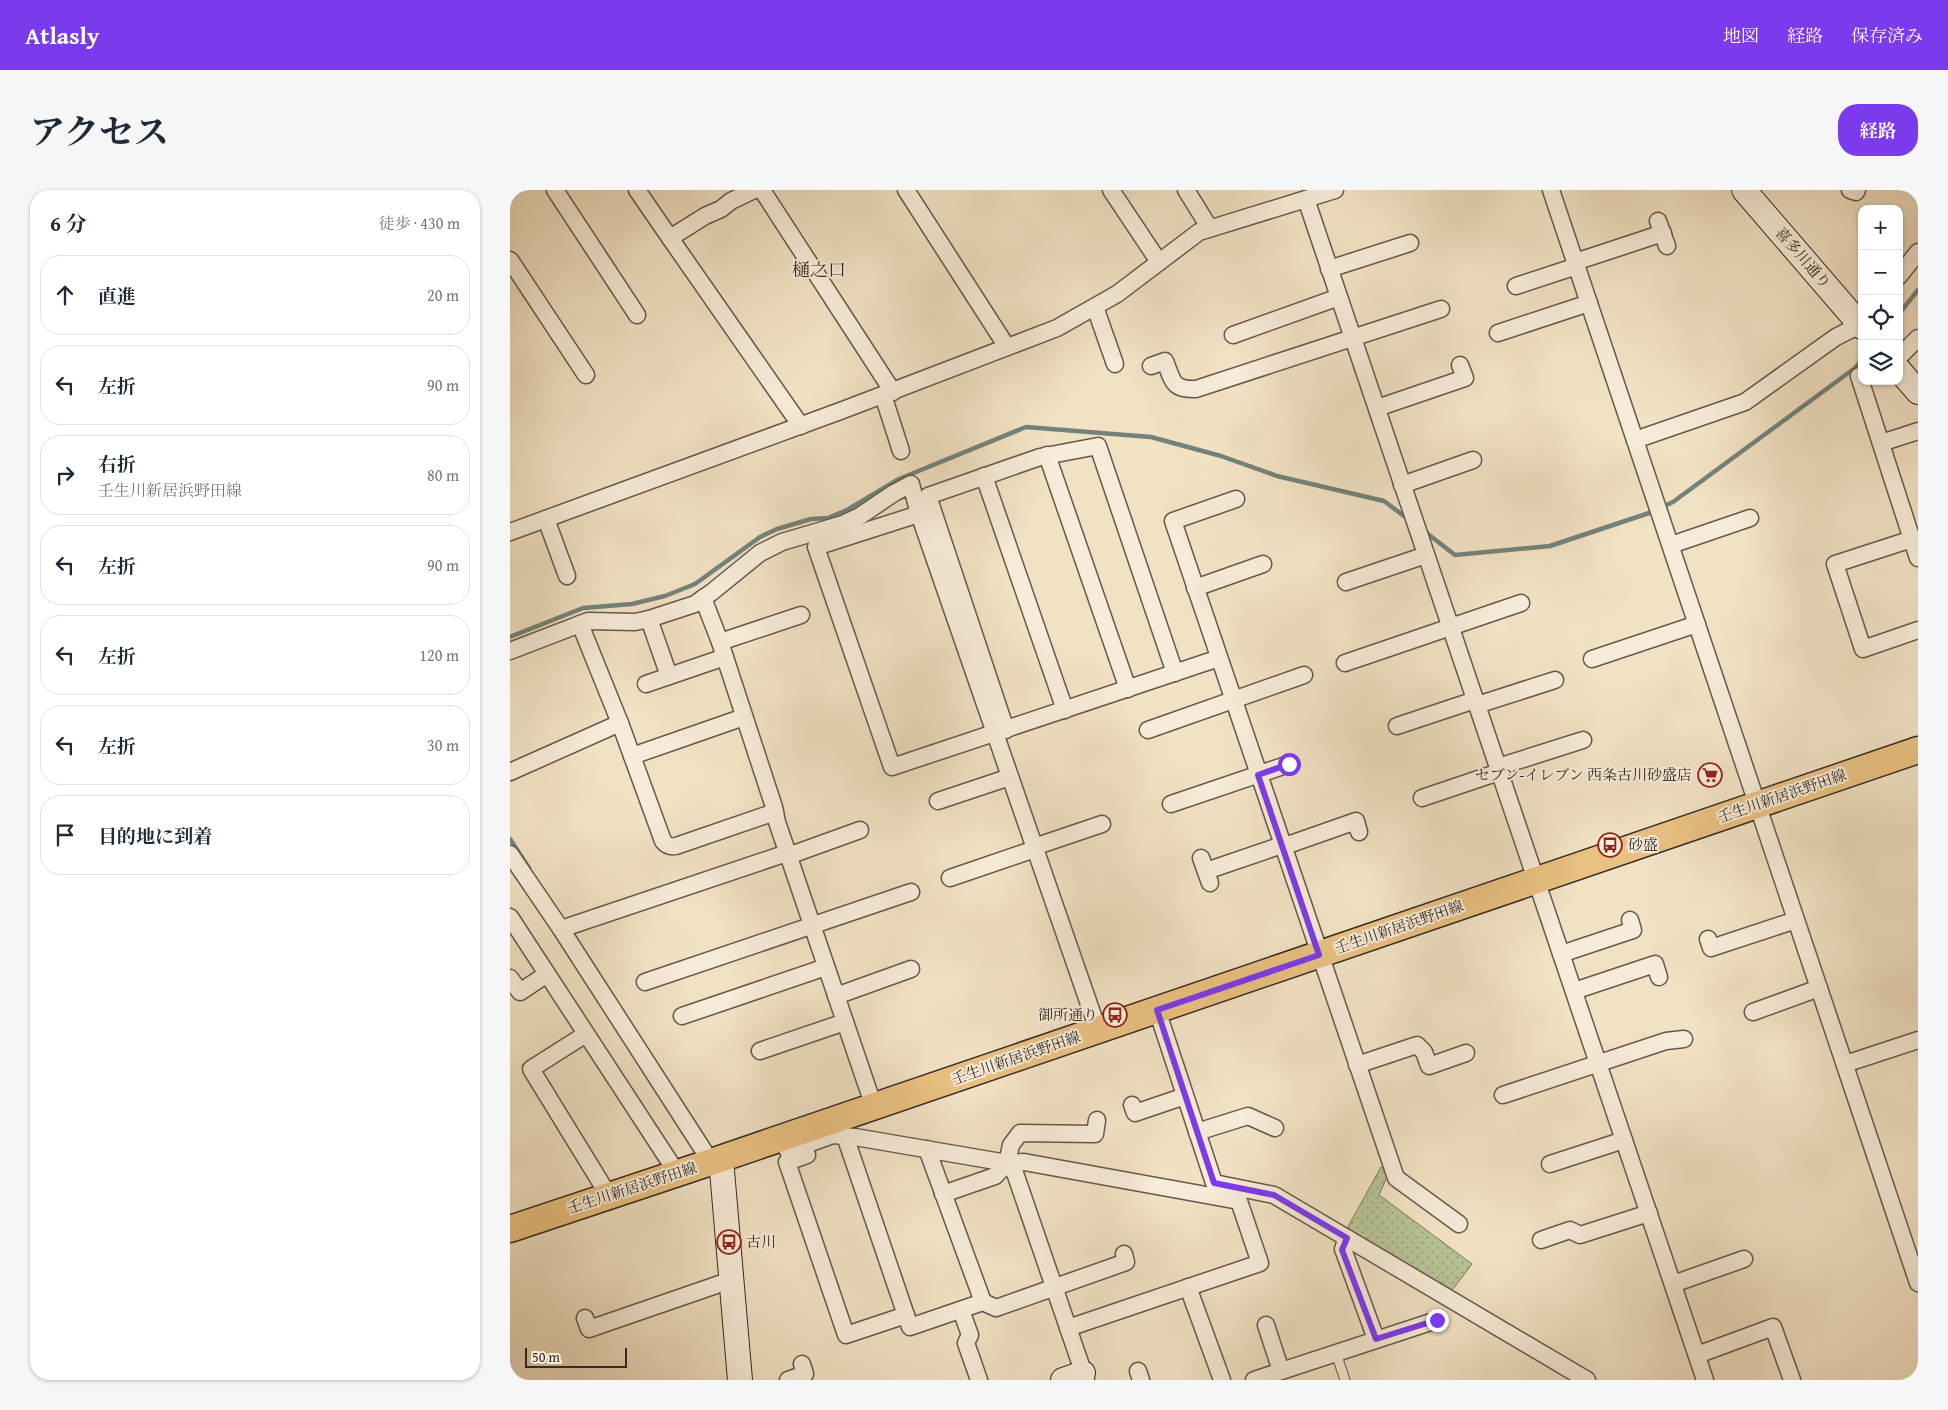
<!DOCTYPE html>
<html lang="ja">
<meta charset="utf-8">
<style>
:root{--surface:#fff;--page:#f6f6f7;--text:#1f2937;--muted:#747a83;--line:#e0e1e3;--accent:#7c3aed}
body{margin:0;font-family:"Gentium Book Plus","Noto Serif JP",serif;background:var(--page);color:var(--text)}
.controls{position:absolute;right:15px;top:15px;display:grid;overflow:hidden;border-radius:10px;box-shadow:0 1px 4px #0004}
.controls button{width:45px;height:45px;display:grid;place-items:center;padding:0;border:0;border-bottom:1px solid var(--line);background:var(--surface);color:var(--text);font:25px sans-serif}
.scale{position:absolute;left:15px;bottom:12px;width:102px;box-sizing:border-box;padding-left:5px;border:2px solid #362a23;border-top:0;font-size:14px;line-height:18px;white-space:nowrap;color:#362a23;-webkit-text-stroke:4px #f7ecd9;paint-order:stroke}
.stop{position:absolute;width:15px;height:15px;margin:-11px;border:4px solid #7c3aed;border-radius:50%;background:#fff}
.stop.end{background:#7c3aed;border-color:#fff;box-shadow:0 1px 5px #0008}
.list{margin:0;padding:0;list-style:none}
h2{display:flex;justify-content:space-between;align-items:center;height:65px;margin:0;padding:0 20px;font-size:21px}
h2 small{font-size:16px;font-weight:400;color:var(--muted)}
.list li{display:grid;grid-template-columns:32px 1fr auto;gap:15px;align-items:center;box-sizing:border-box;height:80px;margin:0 10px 10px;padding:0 10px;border:1px solid var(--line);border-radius:20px}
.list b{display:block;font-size:19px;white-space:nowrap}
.list p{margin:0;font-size:16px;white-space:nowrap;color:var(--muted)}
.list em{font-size:16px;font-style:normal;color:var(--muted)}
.icon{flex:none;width:28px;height:28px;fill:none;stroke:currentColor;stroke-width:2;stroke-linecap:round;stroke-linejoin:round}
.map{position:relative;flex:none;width:1408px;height:1190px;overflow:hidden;border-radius:20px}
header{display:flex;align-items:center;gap:30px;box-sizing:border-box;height:70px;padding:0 25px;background:var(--accent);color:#fff}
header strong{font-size:24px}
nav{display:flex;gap:28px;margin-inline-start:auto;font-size:18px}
.intro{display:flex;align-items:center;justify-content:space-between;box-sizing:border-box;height:120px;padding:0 30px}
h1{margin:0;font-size:35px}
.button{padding:12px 22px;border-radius:20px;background:var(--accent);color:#fff;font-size:18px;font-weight:700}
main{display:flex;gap:30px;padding:0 30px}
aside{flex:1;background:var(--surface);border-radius:20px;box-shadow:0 1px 4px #0004}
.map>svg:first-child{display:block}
.park{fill:url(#park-dots);stroke:#76775c}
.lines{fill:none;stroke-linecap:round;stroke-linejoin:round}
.stream{stroke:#73837a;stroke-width:4.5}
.lane-casing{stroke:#65584b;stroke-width:11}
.street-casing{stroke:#65584b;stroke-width:19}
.secondary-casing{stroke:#362a23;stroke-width:26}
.primary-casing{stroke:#362a23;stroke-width:29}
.lane{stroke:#f7ecd9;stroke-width:9}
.street{stroke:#f7ecd9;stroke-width:16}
.secondary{stroke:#f7ecd9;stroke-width:24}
.primary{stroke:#e9c182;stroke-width:26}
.route{stroke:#7c3aed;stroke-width:6}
.labels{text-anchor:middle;stroke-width:4;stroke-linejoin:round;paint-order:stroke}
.street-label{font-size:15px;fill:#362a23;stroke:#f7ecd9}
.poi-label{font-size:15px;fill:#362a23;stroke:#f7ecd9;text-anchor:end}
.quarter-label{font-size:18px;fill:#362a23;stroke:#f7ecd9}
</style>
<header>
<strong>Atlasly</strong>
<nav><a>地図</a><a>経路</a><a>保存済み</a></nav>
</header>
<div class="intro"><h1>アクセス</h1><a class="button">経路</a></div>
<main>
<aside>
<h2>6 分<small>徒歩 · 430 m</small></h2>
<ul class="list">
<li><svg class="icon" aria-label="ahead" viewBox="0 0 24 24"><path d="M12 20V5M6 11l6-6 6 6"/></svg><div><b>直進</b></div><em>20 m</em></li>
<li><svg class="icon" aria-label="left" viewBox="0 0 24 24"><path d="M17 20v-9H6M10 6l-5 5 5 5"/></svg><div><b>左折</b></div><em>90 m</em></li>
<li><svg class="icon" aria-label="right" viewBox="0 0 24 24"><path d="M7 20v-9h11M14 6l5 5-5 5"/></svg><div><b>右折</b><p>壬生川新居浜野田線</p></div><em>80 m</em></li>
<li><svg class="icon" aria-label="left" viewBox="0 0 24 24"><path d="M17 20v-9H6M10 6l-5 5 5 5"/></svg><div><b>左折</b></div><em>90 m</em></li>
<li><svg class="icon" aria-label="left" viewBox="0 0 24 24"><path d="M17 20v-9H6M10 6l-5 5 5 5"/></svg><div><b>左折</b></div><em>120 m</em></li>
<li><svg class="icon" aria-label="left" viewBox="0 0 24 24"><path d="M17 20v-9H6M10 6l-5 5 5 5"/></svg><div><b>左折</b></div><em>30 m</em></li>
<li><svg class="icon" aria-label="arrive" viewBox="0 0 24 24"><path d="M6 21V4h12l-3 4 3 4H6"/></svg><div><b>目的地に到着</b></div></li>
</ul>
</aside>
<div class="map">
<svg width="1408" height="1190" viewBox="0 0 1408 1190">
<defs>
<pattern id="park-dots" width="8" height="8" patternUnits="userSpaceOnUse" patternTransform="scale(1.25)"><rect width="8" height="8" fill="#b7c496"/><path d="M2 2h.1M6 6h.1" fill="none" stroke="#969f7a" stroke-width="1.8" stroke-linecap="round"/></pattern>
</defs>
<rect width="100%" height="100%" fill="#f2e2c4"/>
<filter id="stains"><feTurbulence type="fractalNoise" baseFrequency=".004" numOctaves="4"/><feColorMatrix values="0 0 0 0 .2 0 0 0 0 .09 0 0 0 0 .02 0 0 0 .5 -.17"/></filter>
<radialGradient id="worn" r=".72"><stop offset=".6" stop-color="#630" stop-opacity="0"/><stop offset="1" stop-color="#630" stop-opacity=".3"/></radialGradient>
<polygon class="park" points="871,977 879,982 869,1005 962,1074 937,1107 833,1046"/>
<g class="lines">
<g class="stream">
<polyline points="1389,124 1408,100"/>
<polyline points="1152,317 1163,312 1345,178 1352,170"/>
<polyline points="914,341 945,365 1040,356 1145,321"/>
<polyline points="0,447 73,418 122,414 155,406 185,394 250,347 267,339 301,329 318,328 337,320 389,289 516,237 641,247 711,266 767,286 874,311 898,329"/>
<polyline points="0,649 19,678"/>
</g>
<g class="lane-casing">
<polyline id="lane" points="826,1163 835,1190"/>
</g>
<g class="street-casing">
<g id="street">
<polyline points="45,0 127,125"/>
<polyline points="127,0 160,48 195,26 211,19 221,11 244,0"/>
<polyline points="252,0 383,202"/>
<polyline points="396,0 497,157"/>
<polyline points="601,0 649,72"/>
<polyline points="676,0 699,37"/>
<polyline points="1041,0 1408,1093"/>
<polyline points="1340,0 1346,2 1347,0"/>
<polyline points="796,9 1195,1190"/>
<polyline points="1148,31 1157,56"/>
<polyline points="160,48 291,236"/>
<polyline points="0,70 76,185"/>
<polyline points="1065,72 1153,43"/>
<polyline points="819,79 900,53"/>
<polyline points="1389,86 1408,62"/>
<polyline points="1006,96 1067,76"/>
<polyline points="585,117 605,174"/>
<polyline points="988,143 1079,113"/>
<polyline points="723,145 829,107"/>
<polyline points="1389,167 1408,148"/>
<path d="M641,176L655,171C663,191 662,200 686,199L931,119"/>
<polyline points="1349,186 1408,368"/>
<polyline points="373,205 391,261"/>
<polyline points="867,218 955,188 950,175"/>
<polyline points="1125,250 1235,212 1326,147 1352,134"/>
<polyline points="1371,253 1408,241"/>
<polyline points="537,265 618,499"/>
<polyline points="474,286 555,520"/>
<polyline points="892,295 963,270"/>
<polyline points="726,309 663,331 886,988 949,1034"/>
<polyline points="409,324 306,357 382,577 709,468"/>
<polyline points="36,329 57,386"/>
<polyline points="0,342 333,220 547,138 607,104 689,42 825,0"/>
<polyline points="1402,349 1325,374 1353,459 1408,440"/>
<polyline points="1161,355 1240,328"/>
<polyline points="836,392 916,365"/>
<polyline points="685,398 753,374"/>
<polyline points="193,408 210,452 264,617 267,632 364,917"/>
<polyline points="139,429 159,486"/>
<path d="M70,434L110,533L153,651C157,656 160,657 166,656L265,622"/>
<polyline points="210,452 291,425"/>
<polyline points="0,461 78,431 125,432 139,429 185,414 202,402 250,363 272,352 333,334 350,326 384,303 401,294 409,324 588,840"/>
<polyline points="1082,469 1187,434"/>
<polyline points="835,473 1011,413"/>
<polyline points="136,494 215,467"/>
<polyline points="967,515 1045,490"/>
<polyline points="887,536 965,510"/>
<polyline points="496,540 418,306 530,267 588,256 665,483"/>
<polyline points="638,540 794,485"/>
<polyline points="122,566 234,527"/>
<polyline points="988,577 1073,550"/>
<polyline points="0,582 110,533"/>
<polyline points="912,608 989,582"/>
<polyline points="428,611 500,587"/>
<polyline points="661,614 779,574"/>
<polyline points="524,657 592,634"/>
<polyline points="772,657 846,631 849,642"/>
<polyline points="0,664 51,739 201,972"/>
<polyline points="278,666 350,640"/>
<polyline points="691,668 700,693"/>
<polyline points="696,681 772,655"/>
<polyline points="440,688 525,659"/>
<polyline points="0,727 167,983"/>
<polyline points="51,739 277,663"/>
<polyline points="1198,749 1201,758 1286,730"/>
<polyline points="1051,764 1123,740 1120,730"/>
<polyline points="0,788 10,802 37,784"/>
<polyline points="135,792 401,702"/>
<polyline points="1064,801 1145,774 1149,787"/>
<polyline points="326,806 401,779"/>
<polyline points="647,820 704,993 709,994 708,1004"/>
<polyline points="1243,822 1309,798"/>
<polyline points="172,826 316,777"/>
<polyline points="76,844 21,879 99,1006"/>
<polyline points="250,861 335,832"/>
<polyline points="1335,874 1408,850"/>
<polyline points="847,875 907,855 914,862 919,876 956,863"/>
<polyline points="993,905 1156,851 1174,849"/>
<polyline points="622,915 625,923 675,906"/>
<polyline points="687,942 738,926 765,938"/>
<polyline points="335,946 400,1137 473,1112 486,1118 616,1072 614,1064"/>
<polyline points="272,948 278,961 323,945 345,947 497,973 514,972 729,1011 750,1073 558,1138"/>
<polyline points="417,959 473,1112"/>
<polyline points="297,965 277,972 336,1145 396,1125"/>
<polyline points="497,973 505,983 576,1190"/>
<polyline points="1040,974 1114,950"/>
<polyline points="709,994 764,1005 1077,1190"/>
<polyline points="433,1004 485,986 497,973 501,955 510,943 585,944 587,930"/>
<polyline points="837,1048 833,1059 866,1149"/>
<polyline points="1031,1050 1060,1040 1070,1045 1139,1023"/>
<polyline points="1163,1094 1234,1069"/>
<polyline points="678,1097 712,1190"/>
<polyline points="451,1120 460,1145 456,1153 469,1190"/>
<polyline points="75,1128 79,1139 221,1090"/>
<polyline points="756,1135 771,1181"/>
<polyline points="1187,1165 1263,1137 1282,1190"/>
<polyline points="628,1181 631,1190"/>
<polyline points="278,1190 295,1184 292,1174"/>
<polyline points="744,1190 927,1130"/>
</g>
</g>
<g class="secondary-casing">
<g id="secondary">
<polyline points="1234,0 1352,137"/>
<polyline points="1389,180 1408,202"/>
<polyline points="211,969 230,1190"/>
<polyline points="553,1190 573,1183"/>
</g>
</g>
<g class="primary-casing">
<polyline id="primary" points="0,1039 201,972 1408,560"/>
</g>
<use href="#lane" class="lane"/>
<use href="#street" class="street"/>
<use href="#secondary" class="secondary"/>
<use href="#primary" class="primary"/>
</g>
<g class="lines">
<polyline class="route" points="779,574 748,585 809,765 647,820 704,993 764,1005 837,1048 832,1060 866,1149 927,1130"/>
</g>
<defs>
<g id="supermarket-ring" transform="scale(1.25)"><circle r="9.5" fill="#f7ecd9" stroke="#8f2418" stroke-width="1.5"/><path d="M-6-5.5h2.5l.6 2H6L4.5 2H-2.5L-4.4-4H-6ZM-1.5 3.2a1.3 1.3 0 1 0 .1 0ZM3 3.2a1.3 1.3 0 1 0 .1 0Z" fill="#8f2418"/></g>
<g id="bus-ring" transform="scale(1.25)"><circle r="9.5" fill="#f7ecd9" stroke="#8f2418" stroke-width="1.5"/><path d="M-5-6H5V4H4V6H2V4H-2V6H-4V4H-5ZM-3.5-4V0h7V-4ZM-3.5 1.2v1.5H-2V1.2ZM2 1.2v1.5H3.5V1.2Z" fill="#8f2418"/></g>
</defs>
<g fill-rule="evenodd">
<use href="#supermarket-ring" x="1200" y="585"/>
<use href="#bus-ring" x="1100" y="655"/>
<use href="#bus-ring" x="605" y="825"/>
<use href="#bus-ring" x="219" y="1052"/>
</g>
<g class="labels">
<g class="street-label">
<text transform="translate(1293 68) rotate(49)" y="5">喜多川通り</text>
<text transform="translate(1272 606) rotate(-19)" y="5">壬生川新居浜野田線</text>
<text transform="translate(889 737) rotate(-19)" y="5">壬生川新居浜野田線</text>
<text transform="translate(506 868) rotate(-19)" y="5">壬生川新居浜野田線</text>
<text transform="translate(122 998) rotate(-18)" y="5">壬生川新居浜野田線</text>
</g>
<g class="poi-label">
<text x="1182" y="590">セブン-イレブン 西条古川砂盛店</text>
<text x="1118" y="660" text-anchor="start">砂盛</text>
<text x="588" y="830">御所通り</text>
<text x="236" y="1057" text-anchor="start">古川</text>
</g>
<g class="quarter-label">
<text x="309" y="86">樋之口</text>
</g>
</g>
<rect width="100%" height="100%" filter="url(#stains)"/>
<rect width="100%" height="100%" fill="url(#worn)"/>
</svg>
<div class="controls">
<button>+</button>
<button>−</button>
<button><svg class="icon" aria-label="locate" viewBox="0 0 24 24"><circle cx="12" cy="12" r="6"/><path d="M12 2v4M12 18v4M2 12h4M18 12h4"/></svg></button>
<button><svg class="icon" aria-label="layers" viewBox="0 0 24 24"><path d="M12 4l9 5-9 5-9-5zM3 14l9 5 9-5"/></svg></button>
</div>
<div class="scale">50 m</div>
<div class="stop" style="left:779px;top:574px"></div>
<div class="stop end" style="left:927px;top:1130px"></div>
</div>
</main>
